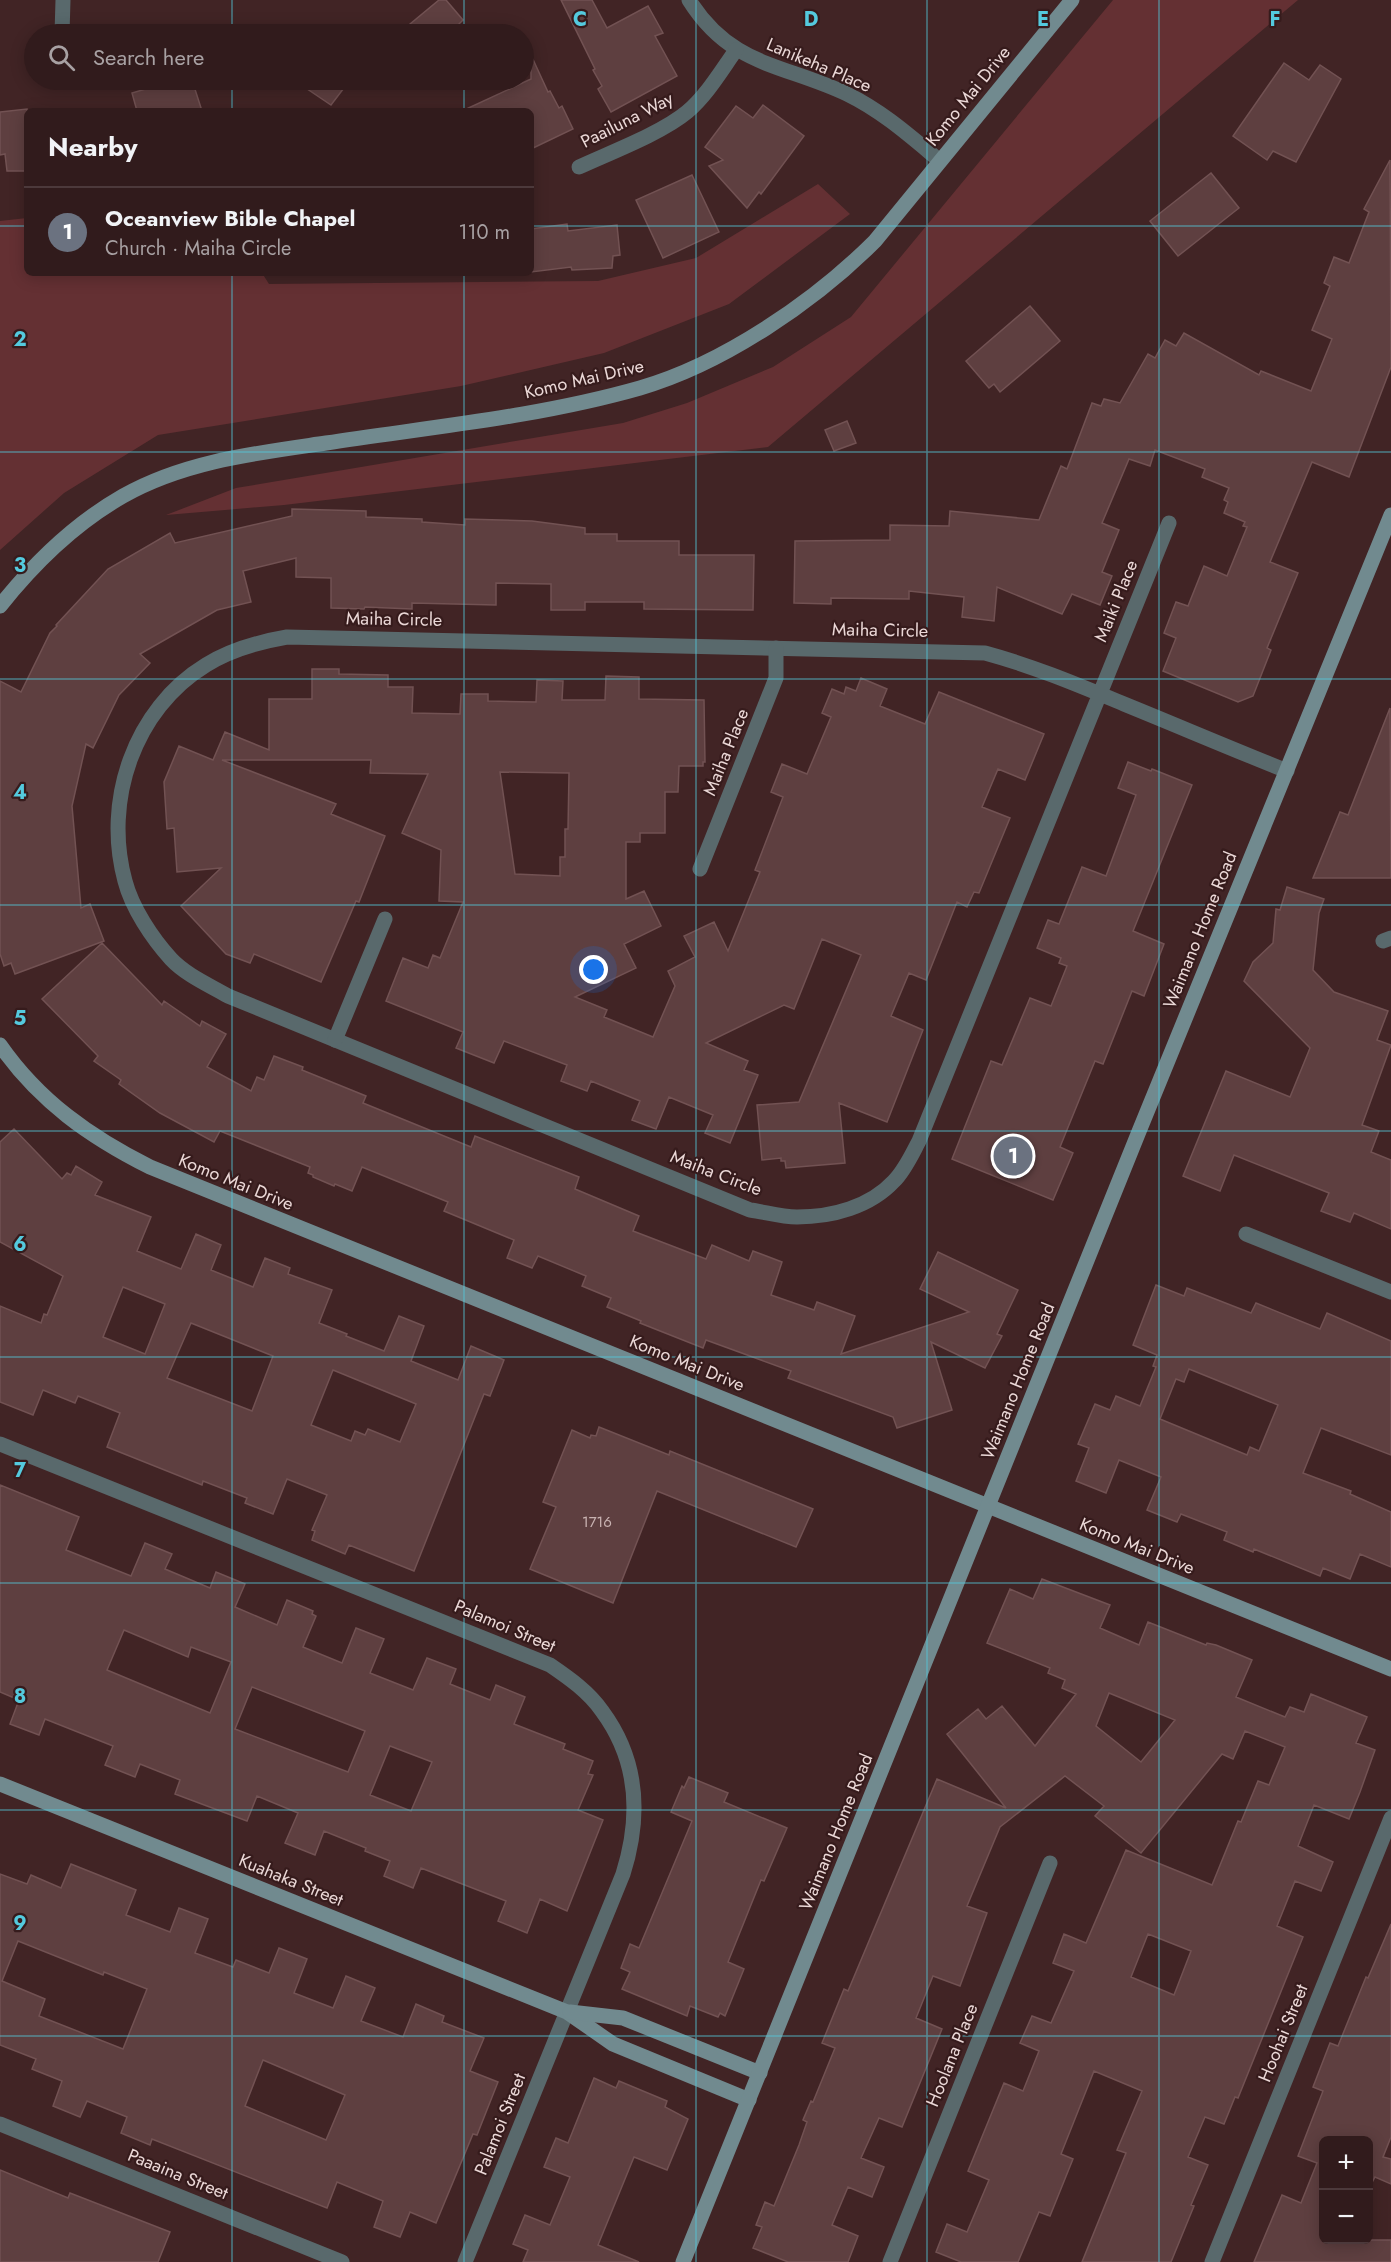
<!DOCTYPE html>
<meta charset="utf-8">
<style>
:root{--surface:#311b1c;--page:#3d2829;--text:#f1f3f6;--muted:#a8a1a3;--line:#4c393b;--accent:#b45309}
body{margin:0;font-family:Jost,sans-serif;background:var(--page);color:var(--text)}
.controls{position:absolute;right:18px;bottom:18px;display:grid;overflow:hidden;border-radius:9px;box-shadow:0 3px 15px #0003}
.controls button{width:54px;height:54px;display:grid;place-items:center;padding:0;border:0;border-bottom:2px solid var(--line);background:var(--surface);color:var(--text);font:30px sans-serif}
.you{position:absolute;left:594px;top:970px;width:21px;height:21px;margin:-15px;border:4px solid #fff;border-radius:50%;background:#1a73e8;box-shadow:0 0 0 9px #1a73e833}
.badge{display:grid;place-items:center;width:39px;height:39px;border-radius:50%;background:var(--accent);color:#fff;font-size:20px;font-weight:700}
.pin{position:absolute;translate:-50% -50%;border:3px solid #fff;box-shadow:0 2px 6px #0006}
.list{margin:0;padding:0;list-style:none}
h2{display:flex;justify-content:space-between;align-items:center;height:78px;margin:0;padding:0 24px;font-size:26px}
h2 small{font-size:20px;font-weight:400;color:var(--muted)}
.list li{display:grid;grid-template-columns:39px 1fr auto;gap:18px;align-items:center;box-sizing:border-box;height:90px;padding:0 24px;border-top:2px solid var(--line)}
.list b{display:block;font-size:22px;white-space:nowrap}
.list p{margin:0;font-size:20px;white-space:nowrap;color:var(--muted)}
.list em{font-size:20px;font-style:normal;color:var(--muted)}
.icon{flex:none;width:33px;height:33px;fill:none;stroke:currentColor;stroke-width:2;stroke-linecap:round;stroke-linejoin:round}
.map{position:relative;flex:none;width:1391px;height:2262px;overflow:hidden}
.search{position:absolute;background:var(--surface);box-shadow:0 3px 15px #0003;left:24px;top:24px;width:510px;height:66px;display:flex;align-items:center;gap:15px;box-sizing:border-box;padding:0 21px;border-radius:33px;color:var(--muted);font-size:22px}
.panel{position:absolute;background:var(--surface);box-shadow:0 3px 15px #0003;left:24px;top:108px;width:510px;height:168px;border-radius:9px}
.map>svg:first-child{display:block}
.green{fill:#643033}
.building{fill:#5e3f40;stroke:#725253;stroke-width:1.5;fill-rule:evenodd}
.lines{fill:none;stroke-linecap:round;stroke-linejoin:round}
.street{stroke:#59696c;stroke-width:15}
.secondary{stroke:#718a8f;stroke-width:15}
.grid{fill:none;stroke:#54cade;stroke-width:1.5;stroke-opacity:0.55}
.labels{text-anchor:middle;stroke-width:4.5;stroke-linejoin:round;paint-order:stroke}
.number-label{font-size:15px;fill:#c8b2b1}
.street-label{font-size:18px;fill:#ebd8d7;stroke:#361b1c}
.grid-label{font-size:20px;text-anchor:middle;font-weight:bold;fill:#54cade;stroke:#361b1c;stroke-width:4.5;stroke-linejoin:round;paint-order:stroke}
</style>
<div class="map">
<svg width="1391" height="2262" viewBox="0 0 1391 2262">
<rect width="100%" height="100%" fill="#412425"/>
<g class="green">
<polygon points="1113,0 1298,0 768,447 284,505 166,515 236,488 623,423 687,403 773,367 851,317"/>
<polygon points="818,184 850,214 729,304 604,353 461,386 158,435 64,493 0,550 0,221 27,218 27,273 262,273 269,284 598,281 696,258"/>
</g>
<g class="building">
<polygon points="439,0 446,0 463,20 459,24 468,34 398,34"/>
<polygon points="561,0 592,0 607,28 648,6 663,33 655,36 677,76 611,112 598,89 602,86 593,70 595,69"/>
<polygon points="531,55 548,92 550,91 559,108 562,106 573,129 531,149 531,111 462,111 531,79"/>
<polygon points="1284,63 1309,80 1320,65 1341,79 1296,162 1273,151 1267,160 1233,136"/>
<polygon points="176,80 192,80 202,111 137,111 132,93"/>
<polygon points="294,80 350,80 331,105"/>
<polygon points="763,105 804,136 761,194 759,192 747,208 709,166 723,160 705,147 736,106 753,118"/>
<polygon points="27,109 27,171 7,171 5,154 0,155 0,112"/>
<polygon points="1390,160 1391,367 1349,477 1312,462 1270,562 1298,573 1267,648 1271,650 1253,696 1238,702 1163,671 1176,638 1164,633 1176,602 1188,606 1204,566 1227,576 1247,527 1243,526 1245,522 1224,513 1228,502 1224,500 1229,488 1202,477 1205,469 1155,450 1150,466 1129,459 1102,523 1119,530 1102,572 1112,576 1100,605 1072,594 1062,614 997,587 994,621 962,617 964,597 909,591 909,599 831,598 831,604 794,603 795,541 890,540 890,525 949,526 950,511 1039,520 1061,466 1067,469 1092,403 1101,406 1104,399 1120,403 1148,354 1155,358 1165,340 1176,346 1184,333 1259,375 1261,371 1311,391 1332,339 1312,330 1330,286 1324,283 1334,257 1349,263 1369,212 1364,209"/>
<polygon points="1211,173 1239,208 1178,256 1150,221"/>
<polygon points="692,175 719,232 663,258 636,200"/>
<polygon points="567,224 568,231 617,225 620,255 613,256 612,268 572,270 571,267 531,272 531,229"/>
<polygon points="1030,306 1060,341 1000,392 994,384 989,388 966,361"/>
<polygon points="847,421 856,443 834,451 825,430"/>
<polygon points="292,509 366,511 366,517 422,519 422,522 465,525 465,519 532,521 585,528 585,534 617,534 617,541 679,541 679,555 754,555 753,610 644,609 644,602 585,602 585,610 551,610 551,584 496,583 496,605 412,603 412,609 365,607 364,609 331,608 331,578 296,577 296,558 243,571 251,602 217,610 140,654 150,663 119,695 93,748 86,744 72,806 81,908 90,904 104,941 15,974 11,963 4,966 0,954 0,681 21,692 50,633 57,626 56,625 108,569 170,533 175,543 292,516"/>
<path d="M312,669H339V674L388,675V687H413L412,713L460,714L461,694H488V701L536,702L537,680L563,681L562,700H605L606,676L639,677V699L704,700L705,762H703V766H679L678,792H665V833H640V842H626V899L644,891L661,926L624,944L636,968L575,997L607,1010L604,1017L653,1037L675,986L668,971L695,957L684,936L714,922L728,951L760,872L755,870L783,797L771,792L782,764L807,774L831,717L822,713L832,689L844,694L846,687L856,691L861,678L887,689L880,706L925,724L939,692L1044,734L1025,780L998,769L982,807L1010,818L979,893L974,892L967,907L957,902L926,980L909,973L891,1016L923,1030L887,1122L839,1103L845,1163L786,1168L785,1161H781V1158L762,1160L757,1105L799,1102L861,955L822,939L794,1009L784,1005L706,1043L748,1061L744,1070L758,1075L730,1143L705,1133L713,1115L669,1097L656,1129L632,1120L640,1101L591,1081L587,1091L561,1081L567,1065L504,1041L494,1063L456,1048L463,1032L386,1001L403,958L428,968L433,955L440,958L463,902L439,901L441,850L402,833L428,774L370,773L371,760H222L336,804L331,814L385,836L359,902L356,901L321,982L254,954L250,963L226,954L181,906L221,868L177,872L174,828L167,829L164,782L179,746L213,760L225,732L269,750V699H312ZM500,772L569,773L568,829H565V857H560V876L515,874Z"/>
<polygon points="1390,708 1391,878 1313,878 1340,812 1348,815"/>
<polygon points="1128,762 1151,771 1152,769 1192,785 1133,931 1164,944 1144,996 1132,991 1103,1064 1095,1061 1060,1147 1073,1153 1053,1200 952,1159 991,1061 1002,1065 1030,998 1051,1006 1067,966 1059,963 1061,958 1037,948 1048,920 1059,924 1082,867 1106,876 1136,795 1118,788"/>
<polygon points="1287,887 1324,899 1319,913 1313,970 1334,992 1388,1011 1377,1040 1391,1045 1362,1125 1379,1131 1371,1152 1391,1160 1391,1229 1354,1213 1350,1222 1321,1211 1329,1193 1234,1155 1220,1191 1183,1176 1226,1071 1290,1097 1310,1048 1244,981 1253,962 1273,943 1276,909 1280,910"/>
<polygon points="102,943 162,1005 164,1001 200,1026 202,1021 226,1034 207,1067 251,1091 257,1077 264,1080 274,1056 303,1067 302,1070 366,1096 363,1103 471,1147 475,1136 579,1177 575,1189 639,1216 633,1231 706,1259 712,1245 749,1261 753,1251 782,1262 771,1295 814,1310 817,1302 855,1316 841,1354 969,1312 920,1289 938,1252 1018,1290 997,1334 1002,1336 985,1368 931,1342 952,1410 897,1428 893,1417 788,1378 791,1371 706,1340 703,1348 640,1323 641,1321 607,1307 611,1298 582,1286 586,1276 538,1256 532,1268 507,1258 514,1240 444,1211 448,1202 362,1167 352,1191 335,1184 334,1186 313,1177 313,1175 308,1173 310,1167 220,1131 214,1142 160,1113 119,1084 121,1080 94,1061 98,1056 42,999"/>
<path d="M14,1129L62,1179L67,1173L71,1175L76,1166L102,1182L95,1195L151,1217L137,1251L181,1269L196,1234L221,1245L211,1270L253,1287L265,1258L290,1268L288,1274L332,1290L319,1323L347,1334L346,1336L384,1351L399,1316L424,1326L411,1361L458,1380L471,1346L504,1360L490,1396L484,1394L414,1571L349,1545L345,1554L312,1540L315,1531L312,1530L327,1495L287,1479L273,1514L245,1503L247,1498L203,1481L202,1485L107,1447L120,1413L78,1396L75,1403L43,1390L33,1415L0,1402V1306L41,1323L44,1314L47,1315L63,1276L0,1242V1142ZM123,1287L165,1304L145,1354L103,1337ZM191,1323L273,1356L252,1411L167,1378ZM333,1370L416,1404L400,1442L368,1429L365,1435L355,1431L351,1441L311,1425Z"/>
<path d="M1156,1285L1184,1296L1187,1288L1251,1313L1256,1303L1320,1329L1327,1313L1391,1341V1455L1321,1428L1303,1473L1351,1491L1350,1494L1391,1512V1567L1360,1554L1350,1579L1323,1568L1320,1576L1254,1549L1253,1552L1224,1540L1227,1532L1181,1514L1177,1522L1147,1510L1161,1477L1119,1460L1106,1493L1076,1481L1089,1448L1078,1444L1095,1404L1110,1410L1116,1396L1140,1406L1156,1367L1153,1366L1157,1355L1133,1345ZM1189,1369L1278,1405L1259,1451L1250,1447L1247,1455L1160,1419L1176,1379L1184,1382Z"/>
<polygon points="599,1427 669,1455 670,1451 813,1509 796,1547 657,1491 613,1603 530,1569 556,1507 543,1502 572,1430 590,1438 591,1435 596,1436"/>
<path d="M0,1485L79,1517L66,1550L131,1576L145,1543L172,1554L165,1569L210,1588L216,1572L245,1584L235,1607L277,1625L287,1600L313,1611L312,1614L316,1616L303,1647L342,1663L356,1628L384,1639L370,1673L413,1690L427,1658L456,1669L450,1684L490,1700L496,1685L525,1697L514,1724L565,1744L563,1749L593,1761L588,1774L593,1775L578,1810L603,1820L567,1911L540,1899L527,1933L498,1921L506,1901L421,1868L413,1888L384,1876L390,1861L365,1851L366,1848L324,1831L315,1855L285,1843L298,1813L257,1796L247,1821L175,1794L180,1780L140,1764L135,1777L105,1765L113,1746L45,1719L39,1735L10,1724L19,1700L0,1692ZM124,1630L188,1657L191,1647L231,1662L210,1713L107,1670ZM252,1687L365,1731L348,1772L235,1729ZM390,1746L432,1762L411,1811L370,1795Z"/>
<path d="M1042,1579L1110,1605L1100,1628L1139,1645L1148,1622L1206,1645L1207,1643L1216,1645L1252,1660L1236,1697L1285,1717L1290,1707L1304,1712L1311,1694L1367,1717L1356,1743L1375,1750L1360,1792L1349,1819L1314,1805L1298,1846L1333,1862L1321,1891L1295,1881L1277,1926L1303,1937L1238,2098L1235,2097L1224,2124L1205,2117L1188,2157L1208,2165L1191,2205L1194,2206L1171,2262H1082L1126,2153L1117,2150L1142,2091L1094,2071L1061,2154L1073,2159L1050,2216L1039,2212L1018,2262H961L936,2252L947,2224L967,2232L989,2180L968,2171L1004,2083L1023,2091L1039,2051L1020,2043L1032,2016L1051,2023L1074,1971L1053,1963L1064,1934L1086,1943L1126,1850L1212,1885L1238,1821L1241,1822L1258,1781L1269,1785L1285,1747L1245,1731L1233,1759L1222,1754L1141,1853L1095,1816L1104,1806L1065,1776L1000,1827L967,1906L987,1913L960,1986L933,1976L916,2018L942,2029L902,2127L879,2118L861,2158L884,2167L872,2197L848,2187L832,2225L858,2236L848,2262H788L753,2248L762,2227L756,2225L765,2202L774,2206L799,2145L807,2122L803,2120L811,2101L813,2102L835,2048L822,2043L844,1989L848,1991L937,1779L1006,1808L947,1734L978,1709L986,1719L1002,1706L1035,1746L1076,1694L1062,1688L1065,1680L1048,1673L1050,1668L987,1643L1010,1589L1033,1599ZM1109,1693L1175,1720L1141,1762L1096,1726ZM1148,1934L1191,1951L1174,1995L1131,1977Z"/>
<polygon points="689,1777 728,1793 724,1802 787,1828 764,1881 761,1880 728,1962 744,1969 725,2016 720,2013 718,2017 690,2006 687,2016 622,1989 630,1972 621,1968 630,1944 639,1948 692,1821 671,1812 682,1786 684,1788"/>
<path d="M71,1864L136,1890L126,1915L170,1932L179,1908L208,1919L195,1953L233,1967L236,1960L269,1973L279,1948L307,1959L294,1993L333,2008L346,1976L375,1988L361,2021L403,2037L416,2004L444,2016L442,2022L484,2038L470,2071L498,2082L477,2135L473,2134L436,2223L410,2212L400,2237L374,2227L383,2201L337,2182L327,2208L152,2139L150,2145L121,2133L127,2117L87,2101L80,2117L53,2106L62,2081L32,2069L36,2059L0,2045V1874L27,1884L31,1875L61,1888ZM18,1941L103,1975L104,1972L147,1989L123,2049L39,2016L45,1999L2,1981ZM263,2060L345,2095L326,2140L245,2106Z"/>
<polygon points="1391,1924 1391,2137 1383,2157 1391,2159 1391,2184 1375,2177 1368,2190 1368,2140 1323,2140 1323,2240 1391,2240 1391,2262 1254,2262 1282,2195 1301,2203 1317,2163 1298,2156 1323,2091 1313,2087 1330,2043 1338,2046 1366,1977 1368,1978"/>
<polygon points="594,2078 616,2088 619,2081 667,2101 665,2107 688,2119 667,2170 634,2157 598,2245 639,2262 523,2262 528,2250 513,2244 525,2215 550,2225 570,2177 544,2167 556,2138 568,2143"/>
<polygon points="0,2170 68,2198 70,2193 170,2232 158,2262 0,2262"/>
</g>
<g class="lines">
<g class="street">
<path d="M689,0C731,67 784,64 847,94C882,111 910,136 940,161"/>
<polyline points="62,34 63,0"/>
<path d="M579,167C609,153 662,133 687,112C707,95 721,71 736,50"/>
<path d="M1169,523L919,1141C912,1154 905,1170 894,1181C870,1207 832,1217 797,1217C781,1217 765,1212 750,1210L228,996C209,985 186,975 171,959C152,938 132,908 125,881C103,801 134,709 206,665C230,650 258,642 287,637L985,653C1033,666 1078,685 1124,704C1178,726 1232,749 1287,771"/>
<polyline points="700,869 776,678 776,648"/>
<polyline points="1383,941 1391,938"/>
<polyline points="335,1040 385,919"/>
<polyline points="1246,1234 1391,1292"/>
<path d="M0,1444L550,1665C569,1678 589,1692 602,1711C639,1761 641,1817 623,1874L465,2262"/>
<polyline points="0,2124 342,2262"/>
<polyline points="890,2262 1050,1863"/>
<polyline points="1212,2262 1391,1818"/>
</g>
<g class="secondary">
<path d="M0,606C35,562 74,524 123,496C185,461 257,453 326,443C431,427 538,417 640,388C723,364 814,302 875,241L1072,0"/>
<path d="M0,1045C39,1101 90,1137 150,1167L1391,1669"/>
<polyline points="0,1784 567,2012 613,2044 749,2100"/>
<polyline points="570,2012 623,2018 760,2073"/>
<polyline points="683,2262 1140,1129 1391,515"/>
</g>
</g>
<path class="grid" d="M232,0V34M464,0V34M696,0V2262M927,0V2262M1159,0V2262M232,80V111M464,80V111M0,226H27M531,226H1391M232,273V2262M464,273V2262M0,452H1391M0,679H1391M0,905H1391M0,1131H1391M0,1357H1391M0,1583H1391M0,1810H1391M0,2036H1391"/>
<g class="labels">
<g class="number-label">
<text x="597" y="1527">1716</text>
</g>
<g class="street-label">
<text transform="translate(819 65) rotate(23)" y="6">Lanikeha Place</text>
<text transform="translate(968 96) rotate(-51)" y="6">Komo Mai Drive</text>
<text transform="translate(627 120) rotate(-27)" y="6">Paailuna Way</text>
<text transform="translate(584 379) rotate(-13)" y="6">Komo Mai Drive</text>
<text transform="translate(1116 601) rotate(-68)" y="6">Maiki Place</text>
<text transform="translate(394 619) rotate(1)" y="6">Maiha Circle</text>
<text transform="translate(880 630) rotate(1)" y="6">Maiha Circle</text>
<text transform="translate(726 752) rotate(-68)" y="6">Maiha Place</text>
<text transform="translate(1200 930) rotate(-68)" y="6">Waimano Home Road</text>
<text transform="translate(716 1173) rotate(21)" y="6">Maiha Circle</text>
<text transform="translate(236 1182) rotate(22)" y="6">Komo Mai Drive</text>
<text transform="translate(687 1363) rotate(22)" y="6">Komo Mai Drive</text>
<text transform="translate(1018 1381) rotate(-68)" y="6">Waimano Home Road</text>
<text transform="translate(1137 1546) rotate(22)" y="6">Komo Mai Drive</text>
<text transform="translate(505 1626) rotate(23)" y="6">Palamoi Street</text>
<text transform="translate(836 1832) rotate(-68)" y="6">Waimano Home Road</text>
<text transform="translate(291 1880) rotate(22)" y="6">Kuahaka Street</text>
<text transform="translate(1283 2033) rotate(-68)" y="6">Hoohai Street</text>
<text transform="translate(952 2055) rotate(-68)" y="6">Hoolana Place</text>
<text transform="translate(500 2124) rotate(-68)" y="6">Palamoi Street</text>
<text transform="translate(178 2174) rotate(22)" y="6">Paaaina Street</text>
</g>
</g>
<g class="grid-label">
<text x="580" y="26">C</text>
<text x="811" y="26">D</text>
<text x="1043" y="26">E</text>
<text x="1275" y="26">F</text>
<text x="20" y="346">2</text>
<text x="20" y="572">3</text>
<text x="20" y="799">4</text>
<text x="20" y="1025">5</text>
<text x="20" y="1251">6</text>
<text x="20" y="1477">7</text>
<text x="20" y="1703">8</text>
<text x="20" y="1930">9</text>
</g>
</svg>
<div class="controls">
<button>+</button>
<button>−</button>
</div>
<div class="you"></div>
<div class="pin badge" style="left:1013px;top:1156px;background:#6b7280">1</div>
<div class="search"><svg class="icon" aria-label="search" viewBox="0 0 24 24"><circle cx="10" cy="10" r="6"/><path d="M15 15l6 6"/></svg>Search here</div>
<section class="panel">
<h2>Nearby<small></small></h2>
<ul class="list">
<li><span class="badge" style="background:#6b7280">1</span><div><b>Oceanview Bible Chapel</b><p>Church · Maiha Circle</p></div><em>110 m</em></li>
</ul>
</section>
</div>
